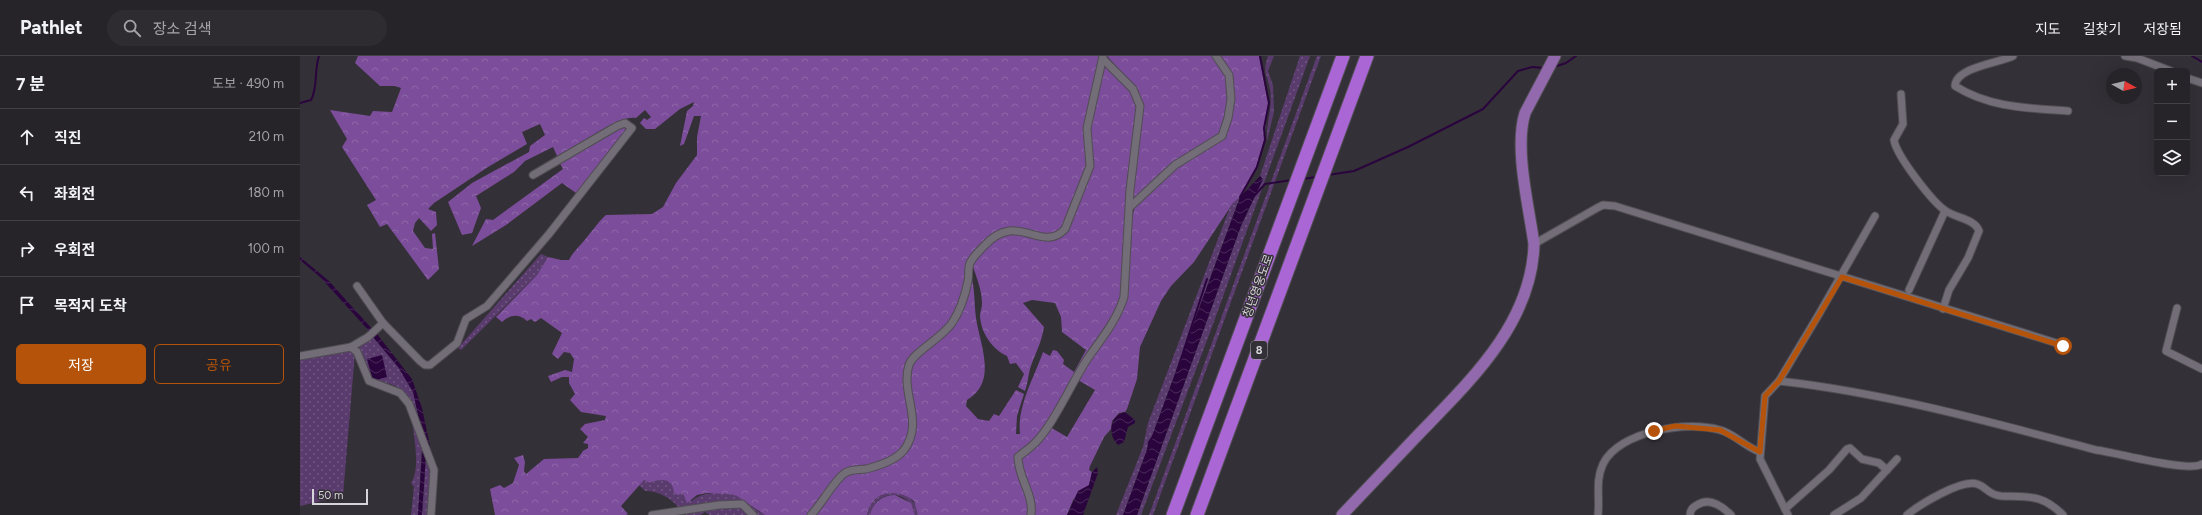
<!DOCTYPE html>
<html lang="ko">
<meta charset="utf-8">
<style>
:root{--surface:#272429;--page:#2f2c31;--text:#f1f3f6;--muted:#a4a4a8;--line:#434146;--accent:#b45309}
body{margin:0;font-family:Figtree,"Noto Sans KR",sans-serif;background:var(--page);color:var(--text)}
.controls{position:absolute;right:12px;top:12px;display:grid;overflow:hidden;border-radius:6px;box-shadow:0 4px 16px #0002}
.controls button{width:36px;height:36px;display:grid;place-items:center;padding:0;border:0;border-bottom:1px solid var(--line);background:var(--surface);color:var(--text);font:20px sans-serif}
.compass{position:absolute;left:1806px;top:12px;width:36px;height:36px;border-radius:50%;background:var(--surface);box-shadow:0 4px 16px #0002;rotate:98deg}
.scale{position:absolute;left:12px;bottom:10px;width:56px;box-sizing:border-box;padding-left:4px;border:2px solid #d7d4d9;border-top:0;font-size:11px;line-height:14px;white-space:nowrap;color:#d7d4d9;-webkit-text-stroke:3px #343037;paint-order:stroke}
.stop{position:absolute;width:12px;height:12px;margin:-9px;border:3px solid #b45309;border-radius:50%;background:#fff}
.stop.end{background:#b45309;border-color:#fff;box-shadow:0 1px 4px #0008}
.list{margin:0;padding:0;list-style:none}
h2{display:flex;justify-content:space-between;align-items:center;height:52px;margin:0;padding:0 16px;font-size:17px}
h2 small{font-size:13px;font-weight:400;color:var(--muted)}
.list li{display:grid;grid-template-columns:26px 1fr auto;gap:12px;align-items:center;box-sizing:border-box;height:56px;padding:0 16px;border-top:1px solid var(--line)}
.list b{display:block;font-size:15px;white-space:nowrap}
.list em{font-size:13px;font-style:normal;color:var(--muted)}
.actions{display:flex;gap:8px;padding:12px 16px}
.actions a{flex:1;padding:9px 0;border:1px solid var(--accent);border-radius:6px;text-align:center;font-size:14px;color:var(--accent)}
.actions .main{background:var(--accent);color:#fff}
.icon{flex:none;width:22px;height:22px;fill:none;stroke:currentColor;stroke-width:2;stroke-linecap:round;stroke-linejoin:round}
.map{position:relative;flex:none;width:1902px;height:459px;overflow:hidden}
header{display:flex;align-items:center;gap:24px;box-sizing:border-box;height:56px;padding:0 20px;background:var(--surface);border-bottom:1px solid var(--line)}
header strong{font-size:19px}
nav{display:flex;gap:22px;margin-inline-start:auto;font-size:14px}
.search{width:280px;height:36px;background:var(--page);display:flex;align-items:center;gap:10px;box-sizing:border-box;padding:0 14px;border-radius:22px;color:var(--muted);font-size:15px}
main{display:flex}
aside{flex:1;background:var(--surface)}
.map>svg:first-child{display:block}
.grass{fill:url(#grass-dots)}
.forest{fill:url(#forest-crowns)}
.wetland{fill:url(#wetland-marsh)}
.water{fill:url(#water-waves)}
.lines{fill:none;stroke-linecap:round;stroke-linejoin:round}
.stream{stroke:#2a053d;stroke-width:2}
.street-casing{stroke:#504d53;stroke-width:9}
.primary-casing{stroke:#504d53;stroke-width:13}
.highway-casing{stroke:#504d53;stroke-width:15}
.street{stroke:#726d76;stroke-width:7}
.primary{stroke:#9369ae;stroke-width:11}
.highway{stroke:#a966d4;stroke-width:13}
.route{stroke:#b45309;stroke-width:5}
.labels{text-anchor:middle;stroke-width:3;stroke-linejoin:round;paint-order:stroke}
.shield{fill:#343037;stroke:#a6a3a8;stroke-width:1}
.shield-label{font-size:11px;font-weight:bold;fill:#d7d4d9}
.street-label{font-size:12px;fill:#d7d4d9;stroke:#343037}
</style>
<header>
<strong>Pathlet</strong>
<div class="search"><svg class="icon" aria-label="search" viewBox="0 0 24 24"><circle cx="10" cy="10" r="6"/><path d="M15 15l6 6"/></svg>장소 검색</div>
<nav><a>지도</a><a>길찾기</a><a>저장됨</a></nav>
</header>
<main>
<aside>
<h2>7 분<small>도보 · 490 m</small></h2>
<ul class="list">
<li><svg class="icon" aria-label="ahead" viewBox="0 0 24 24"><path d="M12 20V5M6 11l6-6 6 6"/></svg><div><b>직진</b></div><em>210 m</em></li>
<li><svg class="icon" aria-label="left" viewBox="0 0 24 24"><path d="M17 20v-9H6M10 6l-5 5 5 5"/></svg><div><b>좌회전</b></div><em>180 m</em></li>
<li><svg class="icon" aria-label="right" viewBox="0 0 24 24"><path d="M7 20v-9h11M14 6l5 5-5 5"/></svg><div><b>우회전</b></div><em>100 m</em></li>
<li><svg class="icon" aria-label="arrive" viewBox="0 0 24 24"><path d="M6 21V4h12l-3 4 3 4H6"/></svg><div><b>목적지 도착</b></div></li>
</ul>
<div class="actions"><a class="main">저장</a><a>공유</a></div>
</aside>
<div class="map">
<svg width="1902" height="459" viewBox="0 0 1902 459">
<defs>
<pattern id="grass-dots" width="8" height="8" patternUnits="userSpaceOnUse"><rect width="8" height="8" fill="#5a3b6e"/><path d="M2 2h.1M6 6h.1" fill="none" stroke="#715682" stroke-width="1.8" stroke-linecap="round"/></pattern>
<pattern id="forest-crowns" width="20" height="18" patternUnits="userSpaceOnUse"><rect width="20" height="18" fill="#7c4d9a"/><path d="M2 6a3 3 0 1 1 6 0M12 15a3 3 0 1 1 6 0" fill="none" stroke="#8e66a8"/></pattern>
<pattern id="wetland-marsh" width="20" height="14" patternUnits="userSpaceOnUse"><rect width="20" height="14" fill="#5a3b6e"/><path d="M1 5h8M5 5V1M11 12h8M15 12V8" fill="none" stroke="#715682"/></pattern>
<pattern id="water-waves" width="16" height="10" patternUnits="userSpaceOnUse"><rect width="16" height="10" fill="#2a053d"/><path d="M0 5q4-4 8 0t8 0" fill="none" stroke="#482958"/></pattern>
</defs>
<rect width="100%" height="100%" fill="#343037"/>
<g class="grass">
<polygon points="1000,0 1010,0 912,271 841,459 837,459 941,170 963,123 960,120"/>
<polygon points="1017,0 1021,0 853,459 849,459"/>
<polygon points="940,141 823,459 816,459 843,391 848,367 929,154 933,147"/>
<polygon points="241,198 248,201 237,219 161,294 158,292"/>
<path d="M73,281C87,297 106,315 113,336C117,348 118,361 121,373C115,355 110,334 90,328C84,326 77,326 71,324L58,292Z"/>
<polygon points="47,293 55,296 43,440 0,450 0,302"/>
<path d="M111,355L122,389L118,459H111L114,431L111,427C122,411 112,373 111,355Z"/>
<polygon points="126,399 133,415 129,459 122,459"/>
<path d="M362,423L370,425L392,445C400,436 427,434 439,441C448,446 455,454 465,459H455L442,446L380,453C371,442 359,435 345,435L338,428L344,424L350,427Z"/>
<path d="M590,436C606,435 616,444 618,459H615C610,432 575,433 570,459H567C569,446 578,439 590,436Z"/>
<polygon points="441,450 450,459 410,459 405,456 400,459 386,459 383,456"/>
</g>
<g class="forest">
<path d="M58,0H802L788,61L789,103L767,166L754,179L706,174L676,198L652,265L608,308L610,379L602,394L575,409L553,413L508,459H465L437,440L430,438L407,437L397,439L387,447L383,437L378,439L374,437C373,422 362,422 350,427L344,424L321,450L328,458L326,459H195L190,433L200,429L204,432L213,427L219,409L214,402L223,399L225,406L224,415L226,418L244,403L278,402L283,395L288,392V388L283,387L288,381L280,373L285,368L305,364L306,360L281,356L270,344L275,338L269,327V321H262L251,326L248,320L265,314L272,316L274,303L270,297L264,296L258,303L252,298L262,277L241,262L235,266L231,263L227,265C218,257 210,259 202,266L196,261L237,219L248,201L261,204H269C273,196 277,193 283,186C291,177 297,167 306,159L352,158L363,151L376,127L397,99V81L401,60H394L384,88L380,90L387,55L393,50L394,46L380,53L355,73H346L340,67L344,62L347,64L351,61L345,54L336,62C317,59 276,91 258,102L253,91L225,105L214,116L176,140L181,152L172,177L162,179L148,146L172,127L229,96L230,90L245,79L240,68L222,76L227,88L188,111L134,147L128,153L136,156L137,169L131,175L119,162L115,167L113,175L125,192L133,193L132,178L135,177L139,213L128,224L87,168L80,171L67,149L76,144L42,91L47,83L30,54L70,60L73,55L92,56L101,32L95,30H80L55,7Z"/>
<path d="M807,0H914C918,6 924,12 926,19C934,37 926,61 920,78L835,144H831L843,50L835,31Z"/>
<polygon points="919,0 959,0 968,47 964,84 956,111 940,141 933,147 894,206 871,230 861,245 840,291 837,323 827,353 825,356 819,357 812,365 811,373 804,381 790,410 789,414 792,416 789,429 773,444 767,459 733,459 721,402 750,371 767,381 795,334 778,324 822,254 829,174 835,150 862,122 926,74 930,19"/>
<path d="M805,9L832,33L839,51L823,241L819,252L735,386L717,401L727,435L730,459H618L614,445C597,431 571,435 567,459H513L546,418L590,406L613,380L609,317L614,302L649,275L671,219C675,233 674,247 676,262C680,289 698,326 667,344L666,350L678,363L689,365L694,358L699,360L716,334L724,338L717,360L716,378H720C717,350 734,322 743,296L750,300L753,294L757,295L764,304L763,308L774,316L786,294L762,276L761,261L755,247L732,244L723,247L744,271C741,289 735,297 730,313C728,320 728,327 725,335L718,331L724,318L716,307L710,308L707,300C692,293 681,277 680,260C680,256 682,252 682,248C682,234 676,220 672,208L691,184L707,177L761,180L792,111L789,72Z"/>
<polygon points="324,70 326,73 325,78 276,137 262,127 206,169 172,190 186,163 193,164 263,113 259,106"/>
<path d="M595,439L611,447L615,459H570C572,447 583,439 595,439Z"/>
</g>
<path class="wetland" d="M968,0H974L968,15L973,29L974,56L967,85C966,67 973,51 970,33C967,18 962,16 968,0Z"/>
<g class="water">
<polygon points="960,120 963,123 941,170 837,459 823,459 940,141"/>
<polygon points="0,201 29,225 73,274 70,276 20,221 0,204"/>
<polygon points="77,278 112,323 122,352 130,390 126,399 122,459 118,459 123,382 113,336 98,311 73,281"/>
<polygon points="82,299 87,321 73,325 67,303"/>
<path d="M825,356L835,364V367L828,371L824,386L818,389C807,378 810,359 825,356Z"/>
<polygon points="797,411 798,417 783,459 767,459 778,435 789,429 792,416"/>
</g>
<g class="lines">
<g class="stream">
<polyline points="1892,0 1902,6"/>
<polyline points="1254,11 1266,7 1276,0"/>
<path d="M0,47L11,44C18,32 14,14 19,0"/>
<polyline points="1028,119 1054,115 1108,91 1183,53 1218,15 1232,11 1244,12"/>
<polyline points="1003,123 1016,121"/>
<polyline points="954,140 965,128 992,124"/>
<polyline points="940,141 957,111 965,84 964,72 969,47 960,0"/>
<polyline points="877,315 907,223"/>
<polyline points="848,396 849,386 854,379"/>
</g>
<g class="street-casing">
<g id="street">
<path d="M1713,0C1699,7 1656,11 1655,30C1690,52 1728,52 1768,55"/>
<polyline points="1825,0 1837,2 1871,15"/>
<polyline points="1887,22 1902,27"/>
<path d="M1601,38L1603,68L1594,84C1596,99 1633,147 1646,155C1656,162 1675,163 1679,175L1668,202L1649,234L1643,253"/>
<polyline points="830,151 875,109 922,80 928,62 931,43 929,19 916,0"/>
<polyline points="1234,188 1297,152 1303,149 1315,150 1763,289"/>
<polyline points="57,230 83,267 120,305 125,309 130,309 157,287 166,263 187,250 249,178 332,72 325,67 317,70 233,119"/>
<polyline points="1609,234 1645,155"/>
<polyline points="1877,252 1866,295 1902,313"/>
<polyline points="51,291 68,281 83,267"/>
<polyline points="0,300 51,291 57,296 69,325 100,337 109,348 134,414 131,459"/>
<path d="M1479,325C1586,337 1691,366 1796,394C1815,396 1889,417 1902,408"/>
<polyline points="1485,453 1529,414 1547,393 1550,392 1562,403 1579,407 1587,414"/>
<polyline points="352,459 419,449 442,448 453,459"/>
<path d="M511,459C521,449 535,423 545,417C551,413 559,414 566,413C578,410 596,404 604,394C625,366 600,337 609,309C613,296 641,283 652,267C660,255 665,240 668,225C669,220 668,212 670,207C673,201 679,195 683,191C718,152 741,199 765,173L790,110L787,72L803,0"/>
<path d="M731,459C734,438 718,422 718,401C724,396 730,392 735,387C754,368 772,326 788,302C802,282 817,264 824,241L830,134L840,50L833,33L804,4"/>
<path d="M1298,459C1300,441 1295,425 1303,408C1319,375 1388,364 1420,374C1435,378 1445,391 1460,396"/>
<path d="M1390,459C1390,454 1393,451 1397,449C1409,441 1422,450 1431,459"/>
<polyline points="1488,459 1460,403 1465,340 1479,325 1519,258 1575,160"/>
<polyline points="1534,459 1561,442 1597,403"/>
<path d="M1607,459C1619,449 1661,423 1677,428C1687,431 1688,439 1701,440C1729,441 1742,438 1763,459"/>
</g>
</g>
<g class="primary-casing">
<path id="primary" d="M1042,459C1067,433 1092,406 1117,380C1169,326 1232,268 1234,188C1229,151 1214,92 1225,57L1255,0"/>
</g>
<g class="highway-casing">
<g id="highway">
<polyline points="873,459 1043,0"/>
<polyline points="897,459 1067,0"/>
</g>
</g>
<use href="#street" class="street"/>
<use href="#primary" class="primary"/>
<use href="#highway" class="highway"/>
</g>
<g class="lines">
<polyline class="route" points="1354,375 1375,370 1420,374 1460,396 1465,340 1479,325 1542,221 1763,290"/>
</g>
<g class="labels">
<rect class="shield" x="951" y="285" width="16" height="18" rx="3"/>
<g class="shield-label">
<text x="959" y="298">8</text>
</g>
<g class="street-label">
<text transform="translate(958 230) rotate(-70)" y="4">청년영웅도로</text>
</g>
</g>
</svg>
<div class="controls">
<button>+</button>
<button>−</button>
<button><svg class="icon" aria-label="layers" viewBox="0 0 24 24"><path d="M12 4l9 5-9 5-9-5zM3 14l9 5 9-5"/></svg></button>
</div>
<svg class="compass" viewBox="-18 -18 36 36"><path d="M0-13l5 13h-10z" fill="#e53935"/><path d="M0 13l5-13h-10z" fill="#a4a4a8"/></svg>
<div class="scale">50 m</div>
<div class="stop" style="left:1763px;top:290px"></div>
<div class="stop end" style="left:1354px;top:375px"></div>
</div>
</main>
